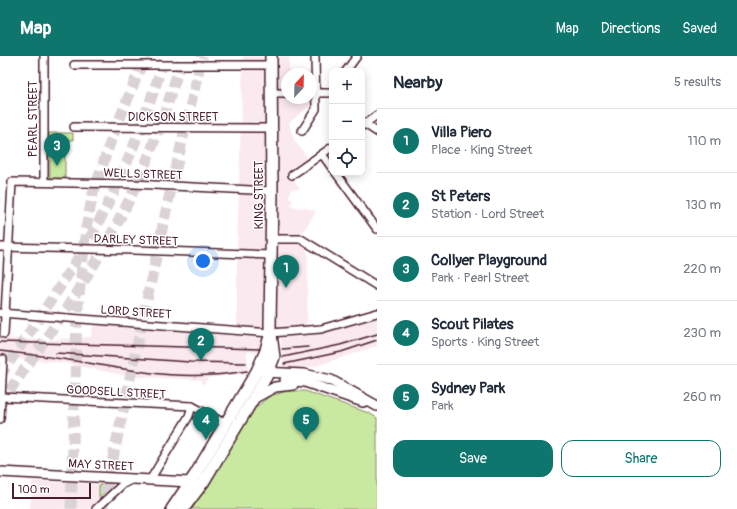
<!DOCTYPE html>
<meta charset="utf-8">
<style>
:root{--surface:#fff;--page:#f6f6f7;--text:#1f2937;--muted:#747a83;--line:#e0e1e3;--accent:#0f766e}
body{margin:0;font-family:Pangolin,sans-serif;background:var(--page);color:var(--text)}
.controls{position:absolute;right:12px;top:12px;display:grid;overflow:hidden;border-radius:8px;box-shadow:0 2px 10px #0003}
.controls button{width:36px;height:36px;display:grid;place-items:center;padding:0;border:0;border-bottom:1px solid var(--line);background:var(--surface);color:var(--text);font:20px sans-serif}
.compass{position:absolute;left:281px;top:12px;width:36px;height:36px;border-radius:50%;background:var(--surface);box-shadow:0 2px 10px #0003;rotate:22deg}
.scale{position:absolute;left:12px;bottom:10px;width:79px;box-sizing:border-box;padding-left:4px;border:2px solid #4a1f2b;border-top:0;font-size:11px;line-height:14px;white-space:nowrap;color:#4a1f2b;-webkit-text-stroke:3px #fff;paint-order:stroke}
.you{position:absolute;left:203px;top:205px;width:14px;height:14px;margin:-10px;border:3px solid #fff;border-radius:50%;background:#1a73e8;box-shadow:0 0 0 6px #1a73e833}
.badge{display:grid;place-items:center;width:26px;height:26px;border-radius:50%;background:var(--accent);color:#fff;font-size:13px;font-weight:700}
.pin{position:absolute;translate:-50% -33px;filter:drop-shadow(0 1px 2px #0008)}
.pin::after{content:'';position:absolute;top:21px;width:14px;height:12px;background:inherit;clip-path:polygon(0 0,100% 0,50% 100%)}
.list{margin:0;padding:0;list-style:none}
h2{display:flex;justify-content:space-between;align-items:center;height:52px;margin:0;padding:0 16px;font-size:17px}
h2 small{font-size:13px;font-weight:400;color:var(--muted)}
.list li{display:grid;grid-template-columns:26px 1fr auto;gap:12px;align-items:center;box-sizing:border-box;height:64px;padding:0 16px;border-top:1px solid var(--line)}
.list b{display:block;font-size:15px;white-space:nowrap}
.list p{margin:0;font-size:13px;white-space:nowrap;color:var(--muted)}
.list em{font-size:13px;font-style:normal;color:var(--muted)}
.actions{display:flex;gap:8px;padding:12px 16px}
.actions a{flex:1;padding:9px 0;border:1px solid var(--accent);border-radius:12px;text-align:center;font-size:14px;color:var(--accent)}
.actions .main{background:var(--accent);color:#fff}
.icon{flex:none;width:22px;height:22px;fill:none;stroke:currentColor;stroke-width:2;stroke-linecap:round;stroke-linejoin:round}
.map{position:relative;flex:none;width:377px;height:453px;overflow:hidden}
header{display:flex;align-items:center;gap:24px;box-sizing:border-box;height:56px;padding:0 20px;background:var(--accent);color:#fff}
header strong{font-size:19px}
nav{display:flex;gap:22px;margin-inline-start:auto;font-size:14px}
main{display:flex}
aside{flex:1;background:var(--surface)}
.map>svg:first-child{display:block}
.built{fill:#fae9ef}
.green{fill:#c9e9a1;stroke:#8a8466}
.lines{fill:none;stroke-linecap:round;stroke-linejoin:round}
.highway-tunnel{stroke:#dbd2d5;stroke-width:11;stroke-dasharray:11 5.5;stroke-linecap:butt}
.minor-casing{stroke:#4a1f2b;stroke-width:10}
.major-casing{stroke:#4a1f2b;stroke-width:12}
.highway-casing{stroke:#4a1f2b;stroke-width:14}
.minor{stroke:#fff;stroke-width:7}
.major{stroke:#fff;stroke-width:9}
.highway{stroke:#fff;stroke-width:11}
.rail{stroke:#4a1f2b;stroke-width:1.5}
.labels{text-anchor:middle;stroke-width:3;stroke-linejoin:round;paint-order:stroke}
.street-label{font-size:12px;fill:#4a1f2b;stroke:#fff}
</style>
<header>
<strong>Map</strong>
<nav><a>Map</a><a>Directions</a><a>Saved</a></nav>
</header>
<main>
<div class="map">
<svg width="377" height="453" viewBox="0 0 377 453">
<rect width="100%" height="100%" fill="#fff"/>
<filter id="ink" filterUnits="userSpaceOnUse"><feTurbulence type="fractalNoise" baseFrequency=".025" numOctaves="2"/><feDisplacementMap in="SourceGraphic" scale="8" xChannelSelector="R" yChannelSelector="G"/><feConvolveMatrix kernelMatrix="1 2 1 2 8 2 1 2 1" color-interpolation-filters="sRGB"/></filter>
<g filter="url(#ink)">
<g class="built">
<polygon points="243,0 309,0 289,1 289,16 311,16 311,18 287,18 287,42 311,42 311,22 312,48 289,67 294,84 308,102 293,123 300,133 291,133 291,138 289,138 289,143 292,143 291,151 307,152 316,155 304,174 301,183 308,197 307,271 278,273 237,271 237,195"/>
<polygon points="377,262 377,290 316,310 295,313 283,310 281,282 314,279"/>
<polygon points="93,269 159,274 262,282 259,297 247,296 248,317 209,322 202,329 201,324 126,320 64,307 0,301 0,282 47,284 91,281"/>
<polygon points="32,425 110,429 110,431 89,453 30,453"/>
</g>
<g class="green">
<polygon points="49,77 73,77 73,84 49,83"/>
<rect x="50" y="98" width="15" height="24"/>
<polygon points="287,335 305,335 369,357 377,362 377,453 192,453 256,351 270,340"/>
<polygon points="99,429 110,429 110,431 99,442"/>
</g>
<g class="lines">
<g class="highway-tunnel">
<path d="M0,320C37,264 77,210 107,150C131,102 149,51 165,0"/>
<path d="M0,348C47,281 96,214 131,140C153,95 168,47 183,0"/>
<polyline points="71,453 77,260 86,172 93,138 110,87 145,0"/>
<polyline points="102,453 166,155 202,0"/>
</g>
<g class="minor-casing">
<g id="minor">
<polyline points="44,0 44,126"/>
<polyline points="74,9 272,9"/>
<polyline points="346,15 357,0"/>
<polyline points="272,37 287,37"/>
<polyline points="311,37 329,37"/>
<polyline points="362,66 377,76"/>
<polyline points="362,70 377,59"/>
<polyline points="74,71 272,72"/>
<polyline points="302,75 316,53 315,0"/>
<polyline points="322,98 332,112"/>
<polyline points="336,117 377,173"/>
<polyline points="292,119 332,91"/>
<polyline points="272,183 301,183 377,230"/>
<polyline points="0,191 134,194 272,199"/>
<polyline points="0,257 271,277 321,273 377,257"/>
<polyline points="4,278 12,126 134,128 272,135"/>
<polyline points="1,341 192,350 226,368"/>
<polyline points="0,363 3,303"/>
<polyline points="150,424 189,360 192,350"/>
<polyline points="96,453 123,428 133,423"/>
</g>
</g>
<g class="major-casing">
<g id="major">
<polyline points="263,316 304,318 331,324 377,350"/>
<polyline points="285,324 305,326 363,346"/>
<polyline points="253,343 275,331 293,329"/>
<polyline points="0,416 190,426 194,429"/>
</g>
</g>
<g class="highway-casing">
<g id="highway">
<polyline points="172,453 195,419 257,315 265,297 270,280"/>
<polyline points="183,453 204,425 253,343 266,321 274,301 270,271 272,135 271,0"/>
</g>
</g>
<use href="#minor" class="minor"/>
<use href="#major" class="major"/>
<use href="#highway" class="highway"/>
<g class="rail">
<polyline points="0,286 260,293"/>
<polyline points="282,293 308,291"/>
<path d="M0,295C30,298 59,302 88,307C146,317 187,325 247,315"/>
<polyline points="56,297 190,306 246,307"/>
<polyline points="283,301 340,289 377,278"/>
<polyline points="284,308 341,296 377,284"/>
</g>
</g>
</g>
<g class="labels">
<g class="street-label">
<text x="173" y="65">DICKSON STREET</text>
<text transform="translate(33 63) rotate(-90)" y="4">PEARL STREET</text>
<text transform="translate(143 118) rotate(2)" y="4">WELLS STREET</text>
<text transform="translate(259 139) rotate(-90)" y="4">KING STREET</text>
<text transform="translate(136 184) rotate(2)" y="4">DARLEY STREET</text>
<text transform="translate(136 256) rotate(4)" y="4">LORD STREET</text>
<text transform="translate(116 336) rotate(3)" y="4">GOODSELL STREET</text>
<text transform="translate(101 409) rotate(3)" y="4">MAY STREET</text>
</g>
</g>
</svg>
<div class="controls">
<button>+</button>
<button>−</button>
<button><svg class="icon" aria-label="locate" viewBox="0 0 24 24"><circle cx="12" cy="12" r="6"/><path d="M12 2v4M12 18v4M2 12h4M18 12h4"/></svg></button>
</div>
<svg class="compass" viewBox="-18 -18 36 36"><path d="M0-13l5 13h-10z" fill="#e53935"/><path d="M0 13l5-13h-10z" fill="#747a83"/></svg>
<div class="scale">100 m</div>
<div class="you"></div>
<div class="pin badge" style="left:286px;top:232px">1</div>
<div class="pin badge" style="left:201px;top:305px">2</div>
<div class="pin badge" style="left:57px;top:110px">3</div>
<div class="pin badge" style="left:206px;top:384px">4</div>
<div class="pin badge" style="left:306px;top:384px">5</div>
</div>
<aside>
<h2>Nearby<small>5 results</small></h2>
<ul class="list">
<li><span class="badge">1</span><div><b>Villa Piero</b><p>Place · King Street</p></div><em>110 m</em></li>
<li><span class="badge">2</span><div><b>St Peters</b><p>Station · Lord Street</p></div><em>130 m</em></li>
<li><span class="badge">3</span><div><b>Collyer Playground</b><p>Park · Pearl Street</p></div><em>220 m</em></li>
<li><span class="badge">4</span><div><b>Scout Pilates</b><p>Sports · King Street</p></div><em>230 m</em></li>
<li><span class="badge">5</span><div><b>Sydney Park</b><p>Park</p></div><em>260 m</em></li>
</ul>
<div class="actions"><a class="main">Save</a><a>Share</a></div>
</aside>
</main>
